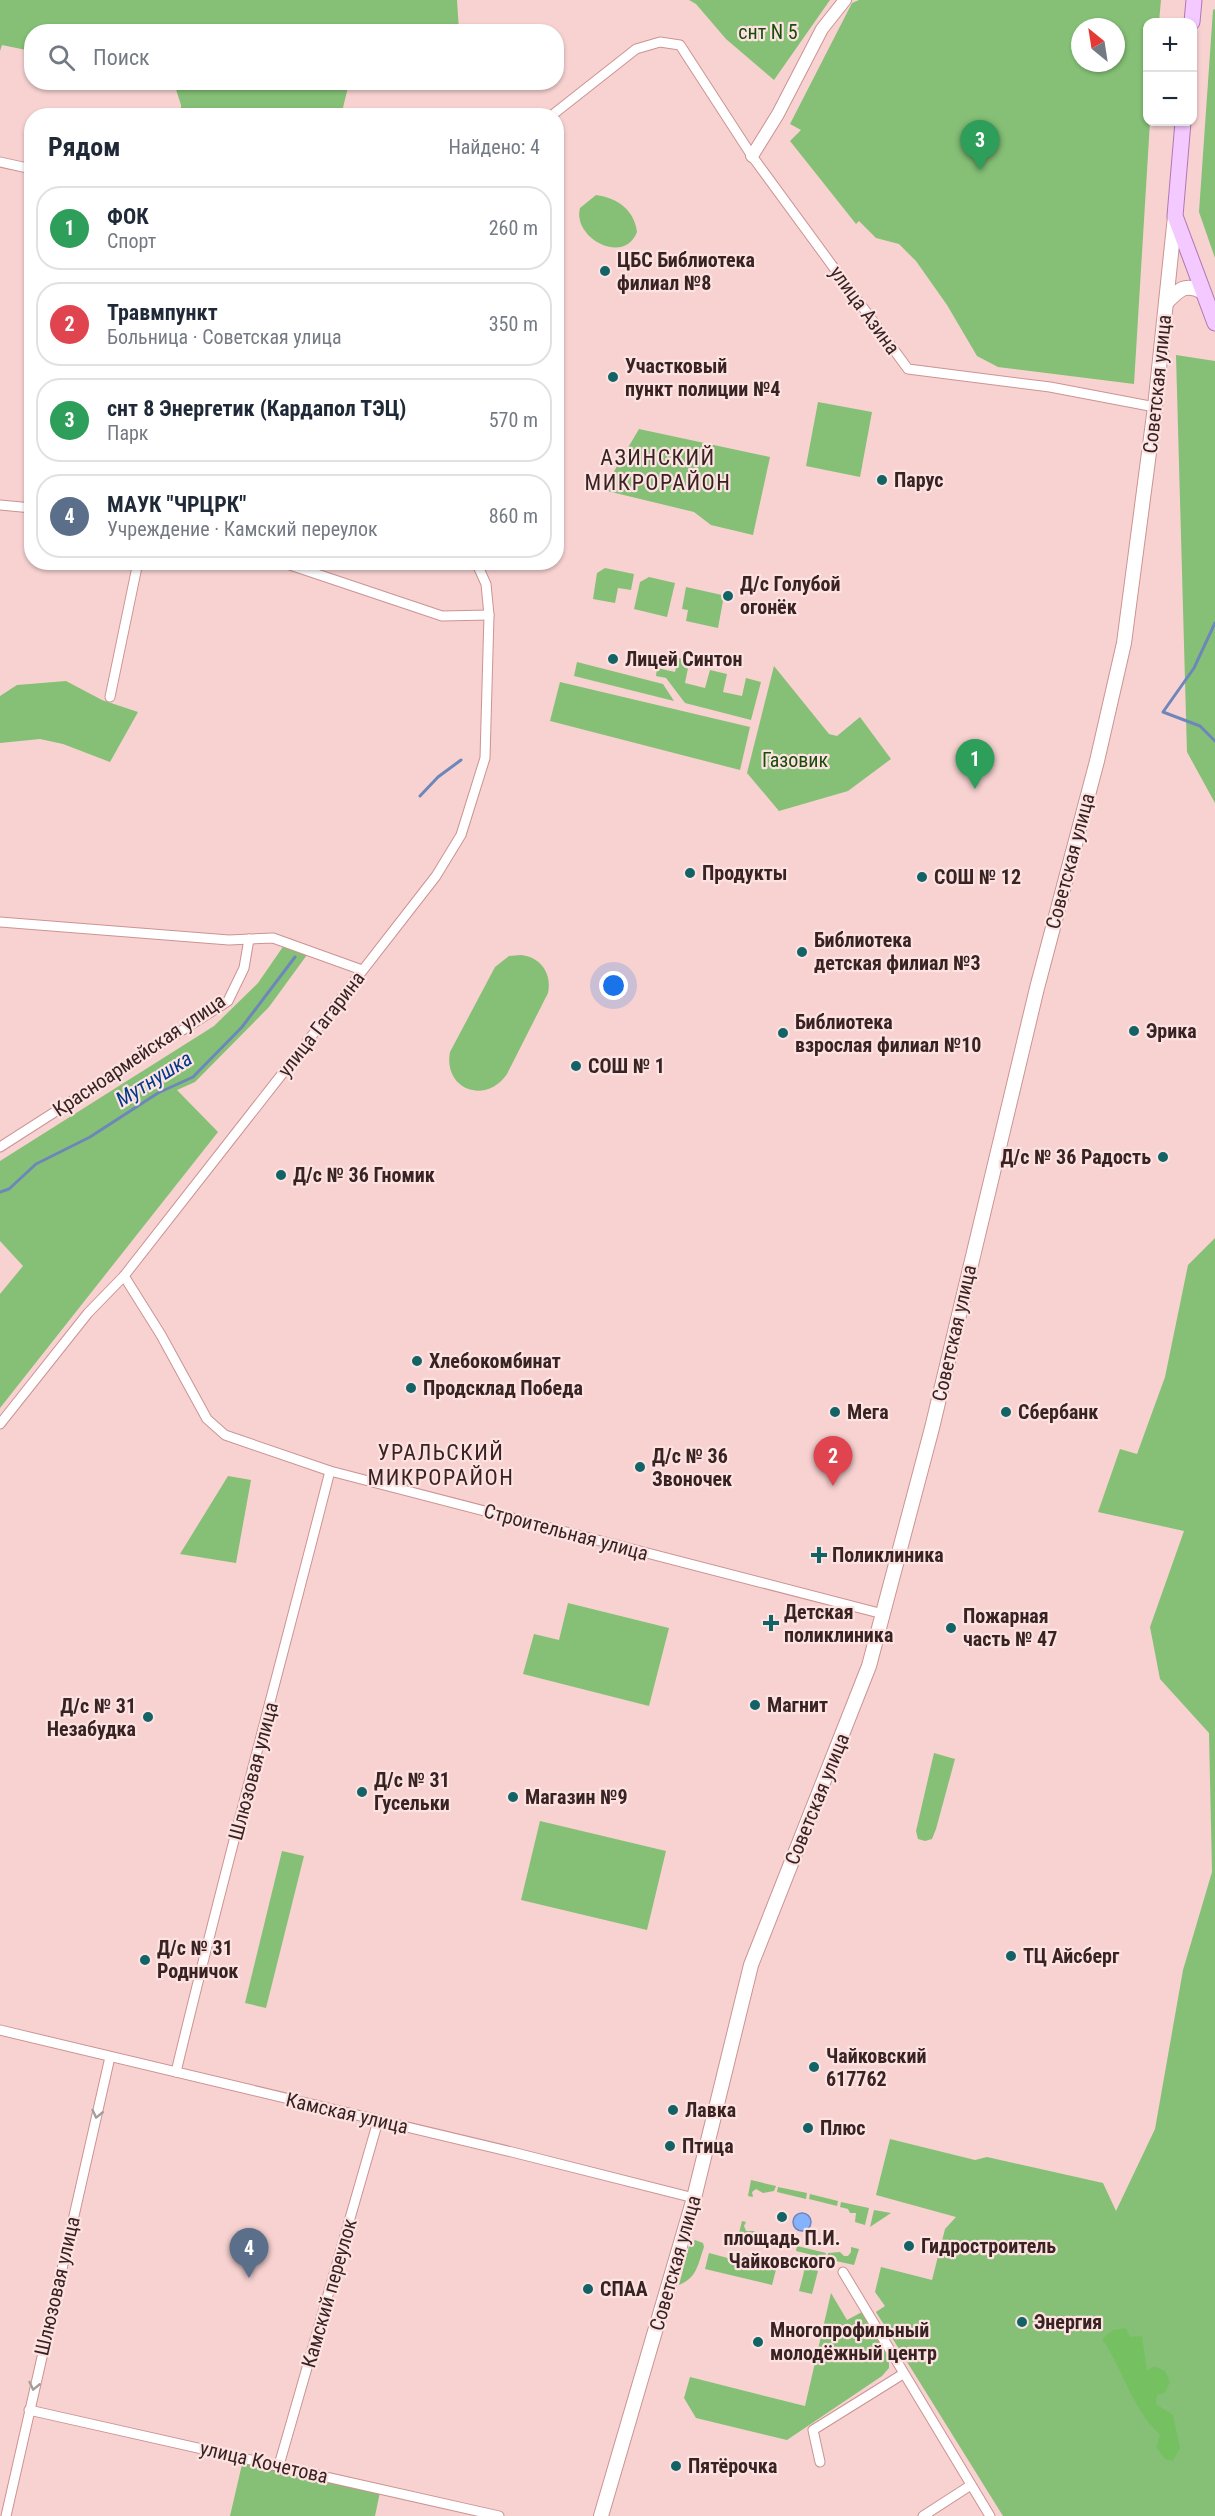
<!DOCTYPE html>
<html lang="ru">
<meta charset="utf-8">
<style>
:root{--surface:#fff;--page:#f2f2f3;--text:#1f2937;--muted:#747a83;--line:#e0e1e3;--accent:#d93025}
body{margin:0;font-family:"Roboto Condensed",sans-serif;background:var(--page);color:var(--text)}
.controls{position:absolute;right:18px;top:18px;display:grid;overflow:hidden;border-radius:12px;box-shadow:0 2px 4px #0004}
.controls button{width:54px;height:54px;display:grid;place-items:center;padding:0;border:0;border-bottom:2px solid var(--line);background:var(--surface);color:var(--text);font:30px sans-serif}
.compass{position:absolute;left:1071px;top:18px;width:54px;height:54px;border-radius:50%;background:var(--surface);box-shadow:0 2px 4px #0004;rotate:330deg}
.you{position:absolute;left:614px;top:986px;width:21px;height:21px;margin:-15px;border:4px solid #fff;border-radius:50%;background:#1a73e8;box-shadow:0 0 0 9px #1a73e833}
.badge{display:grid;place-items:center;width:39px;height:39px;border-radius:50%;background:var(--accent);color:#fff;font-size:20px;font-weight:700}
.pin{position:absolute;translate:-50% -50px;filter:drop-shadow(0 2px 3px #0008)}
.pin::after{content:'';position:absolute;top:32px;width:21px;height:18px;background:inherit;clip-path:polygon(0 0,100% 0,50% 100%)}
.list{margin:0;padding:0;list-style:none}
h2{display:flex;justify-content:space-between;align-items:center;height:78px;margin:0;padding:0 24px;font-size:26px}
h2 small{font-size:20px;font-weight:400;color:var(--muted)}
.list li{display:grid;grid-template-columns:39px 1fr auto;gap:18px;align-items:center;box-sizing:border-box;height:84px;margin:0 12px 12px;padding:0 12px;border:2px solid var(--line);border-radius:24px}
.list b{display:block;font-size:22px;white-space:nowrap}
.list p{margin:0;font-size:20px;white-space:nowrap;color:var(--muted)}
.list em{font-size:20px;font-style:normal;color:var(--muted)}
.icon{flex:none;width:33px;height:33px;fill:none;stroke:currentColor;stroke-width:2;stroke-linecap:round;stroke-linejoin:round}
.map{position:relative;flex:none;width:1215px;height:2516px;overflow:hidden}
.search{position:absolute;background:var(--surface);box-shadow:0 2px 4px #0004;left:24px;top:24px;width:540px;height:66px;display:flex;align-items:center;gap:15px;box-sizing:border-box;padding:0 21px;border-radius:24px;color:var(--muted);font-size:22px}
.panel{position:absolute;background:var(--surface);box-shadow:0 2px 4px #0004;left:24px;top:108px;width:540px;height:462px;border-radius:24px}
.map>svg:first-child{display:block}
.green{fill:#85c076;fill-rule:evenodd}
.forest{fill:#75c162}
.water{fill:#84b2fd;stroke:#6e87bb;stroke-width:1.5}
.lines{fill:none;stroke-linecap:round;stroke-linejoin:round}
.stream{stroke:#6e87bb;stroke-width:3}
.minor-casing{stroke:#cc9393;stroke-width:11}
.tertiary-casing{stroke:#cc9393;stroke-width:14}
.secondary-casing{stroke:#cc9393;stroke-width:16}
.primary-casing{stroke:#ae77b2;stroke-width:17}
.minor{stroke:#fff;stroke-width:9}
.tertiary{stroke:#fff;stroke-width:12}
.secondary{stroke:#fff;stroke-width:14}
.primary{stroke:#f4c9ff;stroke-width:15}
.oneway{stroke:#a69c9c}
.poi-dot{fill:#126266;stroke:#fce3e2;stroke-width:2}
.labels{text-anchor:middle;stroke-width:4.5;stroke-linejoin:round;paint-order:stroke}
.park-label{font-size:20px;fill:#1a4c0b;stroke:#fce3e2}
.poi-label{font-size:20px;font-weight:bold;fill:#392222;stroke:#fce3e2;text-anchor:start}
.street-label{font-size:20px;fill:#392222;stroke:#fce3e2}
.water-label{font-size:21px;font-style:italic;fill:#023988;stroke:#fce3e2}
.quarter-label{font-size:22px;letter-spacing:1.5px;fill:#392222;stroke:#fce3e2}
</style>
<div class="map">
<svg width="1215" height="2516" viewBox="0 0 1215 2516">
<rect width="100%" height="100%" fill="#f7d2d1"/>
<g class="green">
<polygon points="0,0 457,0 459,31 32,32 31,51 2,45 0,51"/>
<polygon points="689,0 830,0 774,80 726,39 696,4"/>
<path d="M859,0H1161L1159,22H1148V122H1150L1134,384L998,367L977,356L947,305L916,261L899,244L876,238L859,221L856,224L790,141L801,130L790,124L852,3ZM1080,27H1116V63H1080Z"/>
<polygon points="1215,9 1215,258 1199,212 1213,10"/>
<polygon points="174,83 174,82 349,83 341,116 181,115 181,105"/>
<path d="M596,195C618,198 634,210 637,232C624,266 572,238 580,208Z"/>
<polygon points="1176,355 1215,361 1215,803 1187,752"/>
<polygon points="818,402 872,412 860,477 806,466"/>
<polygon points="639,429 770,457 753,535 711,525 694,512 603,490"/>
<polygon points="605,568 634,574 631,590 618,588 615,603 593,599 597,573"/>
<polygon points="649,577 675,583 667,617 634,609 640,582"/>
<polygon points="686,587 722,595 723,601 718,628 686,621 688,610 682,609"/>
<polygon points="678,658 700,663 699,665 689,663 685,683 705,688 710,670 727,674 723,692 742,696 746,678 761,682 751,720 685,703 666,678 656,676 657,668 675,672"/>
<polygon points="577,662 663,684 674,701 574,676"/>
<polygon points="774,666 829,734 837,736 860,717 891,759 848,791 779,811 747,773"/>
<polygon points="66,681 102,700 138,712 110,762 63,744 40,739 0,743 0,696 17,685"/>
<polygon points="560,682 750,727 740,770 550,721"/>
<polygon points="289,938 312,948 269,1007 195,1082 177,1090 218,1132 0,1408 0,1294 23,1266 0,1241 0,1161 214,1026 258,983"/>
<path d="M521,955C541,957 552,974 548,993L507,1074C486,1105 443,1090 450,1052L495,967L509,956Z"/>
<polygon points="1215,1238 1215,2516 1003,2516 876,2312 885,2306 875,2292 881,2267 932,2280 945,2229 956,2217 876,2195 890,2139 975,2160 987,2157 1103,2183 1116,2211 1155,2129 1183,1970 1212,1872 1209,1733 1160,1679 1150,1627 1184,1531 1098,1512 1120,1449 1137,1454 1165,1377 1188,1265"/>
<polygon points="228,1476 251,1480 236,1563 180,1554"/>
<polygon points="568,1603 669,1628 649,1706 523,1674 534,1634 559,1640"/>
<polygon points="934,1753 955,1759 936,1829 932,1839 925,1841 918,1839 916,1831"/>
<polygon points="540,1821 666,1851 647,1930 521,1900"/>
<polygon points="282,1851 304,1856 266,2008 245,2003"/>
<polygon points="751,2180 776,2186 774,2191 763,2193 756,2189 752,2192 753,2197 748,2196"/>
<polygon points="778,2187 807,2193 806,2199 777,2192"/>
<polygon points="810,2194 838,2201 837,2206 809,2199"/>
<polygon points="841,2202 869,2208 865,2225 855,2222 856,2213 850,2213 848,2209 840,2207"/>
<polygon points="874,2210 891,2213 870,2227"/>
<polygon points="742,2221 746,2222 744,2226 746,2231 754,2231 763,2238 762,2243 738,2237"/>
<path d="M695,2240L703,2243L704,2247C698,2264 697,2278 679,2285L689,2246Z"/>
<polygon points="797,2246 826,2253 825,2258 796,2251"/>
<polygon points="851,2247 859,2249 854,2265 827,2259 828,2253 840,2252 844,2256 848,2256 851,2252"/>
<polygon points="709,2253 739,2261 749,2255 778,2262 772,2285 705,2269"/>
<polygon points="805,2268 818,2271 812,2294 799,2291"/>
<polygon points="831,2293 847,2320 862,2312 889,2358 889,2368 882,2376 787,2440 696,2418 684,2398 690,2377 805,2406"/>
<polygon points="243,2460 380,2492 375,2516 230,2516"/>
</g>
<path class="forest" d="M1126,2328L1130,2337L1142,2336L1147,2371L1154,2366L1165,2371L1170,2382L1165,2393L1157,2395L1156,2404L1173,2415L1180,2448L1173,2461L1165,2459L1156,2447L1160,2435C1132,2409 1123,2369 1102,2339L1113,2330Z"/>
<circle class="water" cx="802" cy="2222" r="9"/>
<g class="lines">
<g class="stream">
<polyline points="1215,623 1194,668 1163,712 1200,726 1215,741"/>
<polyline points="420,796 438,777 461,760"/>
<polyline points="0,1192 9,1189 36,1164 90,1137 158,1093 193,1077 242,1027 295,957"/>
</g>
<g class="minor-casing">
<g id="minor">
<polyline points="551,116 636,49 660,42 680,45 752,156 908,369 1050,387 1155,407"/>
<polyline points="0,162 32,169"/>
<polyline points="0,505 32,508"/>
<polyline points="281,562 442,616 489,615"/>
<polyline points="110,697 138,562"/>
<polyline points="0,922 229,940 273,938 362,970"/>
<polyline points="0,1147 228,1001 244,968 249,939"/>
<polyline points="124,1276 161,1335 207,1419 225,1435 330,1471 883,1614"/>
<polyline points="0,1424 88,1313 124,1276 293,1060 436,876 461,835 485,758 489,615 486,584 476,562"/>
<polyline points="0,2030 512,2152 694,2198"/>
<path d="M176,2072C224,1871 279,1671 330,1471"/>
<polyline points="843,2272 990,2516"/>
<polyline points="29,2410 499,2516"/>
<polyline points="820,2462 813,2430 903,2374"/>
<polyline points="279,2465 378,2121"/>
<polyline points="6,2516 110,2057"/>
<polyline points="923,2516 971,2485"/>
</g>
</g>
<g class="tertiary-casing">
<polyline id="tertiary" points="752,156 778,114 822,29 845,0"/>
</g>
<g class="secondary-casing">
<g id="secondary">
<path d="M1166,303C1179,289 1185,283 1203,292"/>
<polyline points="601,2516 694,2198 751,1965 869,1666 932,1428 1037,988 1097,761 1124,643 1155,407 1175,216"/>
</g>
</g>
<g class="primary-casing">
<g id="primary">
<polyline points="1192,22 1194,0"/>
<polyline points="1183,122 1175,216 1215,323"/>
</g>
</g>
<use href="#minor" class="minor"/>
<use href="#tertiary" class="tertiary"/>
<use href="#secondary" class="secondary"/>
<use href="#primary" class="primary"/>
</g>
<defs><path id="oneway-chevron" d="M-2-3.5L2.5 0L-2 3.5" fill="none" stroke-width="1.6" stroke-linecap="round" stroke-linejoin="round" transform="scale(1.5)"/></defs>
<g class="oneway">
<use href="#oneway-chevron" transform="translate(97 2114) rotate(103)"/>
<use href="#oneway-chevron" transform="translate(34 2386) rotate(103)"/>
</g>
<g class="poi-dot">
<circle cx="605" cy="271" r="6"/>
<circle cx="613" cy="377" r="6"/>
<circle cx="882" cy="480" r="6"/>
<circle cx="728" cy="596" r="6"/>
<circle cx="613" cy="659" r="6"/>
<circle cx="690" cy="873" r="6"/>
<circle cx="922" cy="877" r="6"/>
<circle cx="802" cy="952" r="6"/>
<circle cx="1134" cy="1031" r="6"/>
<circle cx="783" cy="1033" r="6"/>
<circle cx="576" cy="1066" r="6"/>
<circle cx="1163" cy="1157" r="6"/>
<circle cx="281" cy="1175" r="6"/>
<circle cx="417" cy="1361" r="6"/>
<circle cx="411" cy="1388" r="6"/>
<circle cx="835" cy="1412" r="6"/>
<circle cx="1006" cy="1412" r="6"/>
<circle cx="640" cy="1467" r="6"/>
<path d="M816 1546h6v6h6v6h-6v6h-6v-6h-6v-6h6z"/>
<path d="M768 1614h6v6h6v6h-6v6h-6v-6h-6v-6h6z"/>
<circle cx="951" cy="1628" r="6"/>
<circle cx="755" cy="1705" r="6"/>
<circle cx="148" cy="1717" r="6"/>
<circle cx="362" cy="1792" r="6"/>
<circle cx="513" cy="1797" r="6"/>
<circle cx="1011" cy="1956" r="6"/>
<circle cx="145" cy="1960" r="6"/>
<circle cx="814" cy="2067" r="6"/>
<circle cx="673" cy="2110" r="6"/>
<circle cx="808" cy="2128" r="6"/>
<circle cx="670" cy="2146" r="6"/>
<circle cx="782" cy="2217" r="6"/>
<circle cx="909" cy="2246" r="6"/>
<circle cx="588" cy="2289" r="6"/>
<circle cx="1022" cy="2322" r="6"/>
<circle cx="758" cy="2342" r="6"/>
<circle cx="676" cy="2466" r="6"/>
</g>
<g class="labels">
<g class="park-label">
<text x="768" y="39">снт N 5</text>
<text x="795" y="767">Газовик</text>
</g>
<g class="poi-label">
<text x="617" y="267">ЦБС Библиотека<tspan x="617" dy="23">филиал №8</tspan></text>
<text x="625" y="373">Участковый<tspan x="625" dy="23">пункт полиции №4</tspan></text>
<text x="894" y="487">Парус</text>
<text x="740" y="591">Д/с Голубой<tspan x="740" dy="23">огонёк</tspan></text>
<text x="625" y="666">Лицей Синтон</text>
<text x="702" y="880">Продукты</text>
<text x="934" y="884">СОШ № 12</text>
<text x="814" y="947">Библиотека<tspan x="814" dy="23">детская филиал №3</tspan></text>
<text x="795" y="1029">Библиотека<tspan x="795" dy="23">взрослая филиал №10</tspan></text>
<text x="1146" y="1038">Эрика</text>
<text x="588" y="1073">СОШ № 1</text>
<text x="1151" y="1164" text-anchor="end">Д/с № 36 Радость</text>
<text x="293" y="1182">Д/с № 36 Гномик</text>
<text x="429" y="1368">Хлебокомбинат</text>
<text x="423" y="1395">Продсклад Победа</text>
<text x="847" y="1419">Мега</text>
<text x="1018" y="1419">Сбербанк</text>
<text x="652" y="1463">Д/с № 36<tspan x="652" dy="23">Звоночек</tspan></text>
<text x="832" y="1562">Поликлиника</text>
<text x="784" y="1619">Детская<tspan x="784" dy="23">поликлиника</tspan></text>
<text x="963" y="1623">Пожарная<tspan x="963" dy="23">часть № 47</tspan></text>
<text x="767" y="1712">Магнит</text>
<text x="136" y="1713" text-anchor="end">Д/с № 31<tspan x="136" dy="23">Незабудка</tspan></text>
<text x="374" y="1787">Д/с № 31<tspan x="374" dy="23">Гусельки</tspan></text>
<text x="525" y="1804">Магазин №9</text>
<text x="157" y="1955">Д/с № 31<tspan x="157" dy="23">Родничок</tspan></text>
<text x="1023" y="1963">ТЦ Айсберг</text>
<text x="826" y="2063">Чайковский<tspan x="826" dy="23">617762</tspan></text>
<text x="685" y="2117">Лавка</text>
<text x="820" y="2135">Плюс</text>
<text x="682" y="2153">Птица</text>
<text x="782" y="2245" text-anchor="middle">площадь П.И.<tspan x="782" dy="23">Чайковского</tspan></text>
<text x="921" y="2253">Гидростроитель</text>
<text x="600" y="2296">СПАА</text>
<text x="1034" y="2329">Энергия</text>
<text x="770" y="2337">Многопрофильный<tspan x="770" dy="23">молодёжный центр</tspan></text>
<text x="688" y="2473">Пятёрочка</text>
</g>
<g class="street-label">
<text transform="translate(865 310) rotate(54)" y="7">улица Азина</text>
<text transform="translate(1157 384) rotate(-84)" y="7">Советская улица</text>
<text transform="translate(1070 861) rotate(-75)" y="7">Советская улица</text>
<text transform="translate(321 1024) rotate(-52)" y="7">улица Гагарина</text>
<text transform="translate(139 1055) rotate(-34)" y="7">Красноармейская улица</text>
<text transform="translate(954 1333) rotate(-77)" y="7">Советская улица</text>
<text transform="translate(566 1532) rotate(15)" y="7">Строительная улица</text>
<text transform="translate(253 1771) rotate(-75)" y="7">Шлюзовая улица</text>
<text transform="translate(817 1799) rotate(-68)" y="7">Советская улица</text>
<text transform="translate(347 2113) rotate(13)" y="7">Камская улица</text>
<text transform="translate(675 2263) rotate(-74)" y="7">Советская улица</text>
<text transform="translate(57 2286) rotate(-77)" y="7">Шлюзовая улица</text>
<text transform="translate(329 2293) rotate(-74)" y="7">Камский переулок</text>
<text transform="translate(264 2462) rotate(13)" y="7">улица Кочетова</text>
</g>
<g class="water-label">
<text transform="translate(154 1079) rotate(-32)" y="7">Мутнушка</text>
</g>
<g class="quarter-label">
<text x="658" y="465">АЗИНСКИЙ<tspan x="658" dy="25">МИКРОРАЙОН</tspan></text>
<text x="441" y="1460">УРАЛЬСКИЙ<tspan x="441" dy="25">МИКРОРАЙОН</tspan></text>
</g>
</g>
</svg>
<div class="controls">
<button>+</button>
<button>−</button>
</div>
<svg class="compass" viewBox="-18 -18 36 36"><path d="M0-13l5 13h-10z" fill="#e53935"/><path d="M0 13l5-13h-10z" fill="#747a83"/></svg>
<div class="you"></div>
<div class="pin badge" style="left:975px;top:789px;background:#2e9e5b">1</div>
<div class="pin badge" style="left:833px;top:1486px;background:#e0444e">2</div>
<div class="pin badge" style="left:980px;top:170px;background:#2e9e5b">3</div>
<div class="pin badge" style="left:249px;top:2278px;background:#5c6f8a">4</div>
<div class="search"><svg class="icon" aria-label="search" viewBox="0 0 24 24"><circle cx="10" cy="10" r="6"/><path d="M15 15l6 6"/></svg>Поиск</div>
<section class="panel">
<h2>Рядом<small>Найдено: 4</small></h2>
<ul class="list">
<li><span class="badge" style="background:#2e9e5b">1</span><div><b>ФОК</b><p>Спорт</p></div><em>260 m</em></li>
<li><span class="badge" style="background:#e0444e">2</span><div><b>Травмпункт</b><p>Больница · Советская улица</p></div><em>350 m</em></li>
<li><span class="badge" style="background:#2e9e5b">3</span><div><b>снт 8 Энергетик (Кардапол ТЭЦ)</b><p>Парк</p></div><em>570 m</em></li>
<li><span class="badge" style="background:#5c6f8a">4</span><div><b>МАУК &quot;ЧРЦРК&quot;</b><p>Учреждение · Камский переулок</p></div><em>860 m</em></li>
</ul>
</section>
</div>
